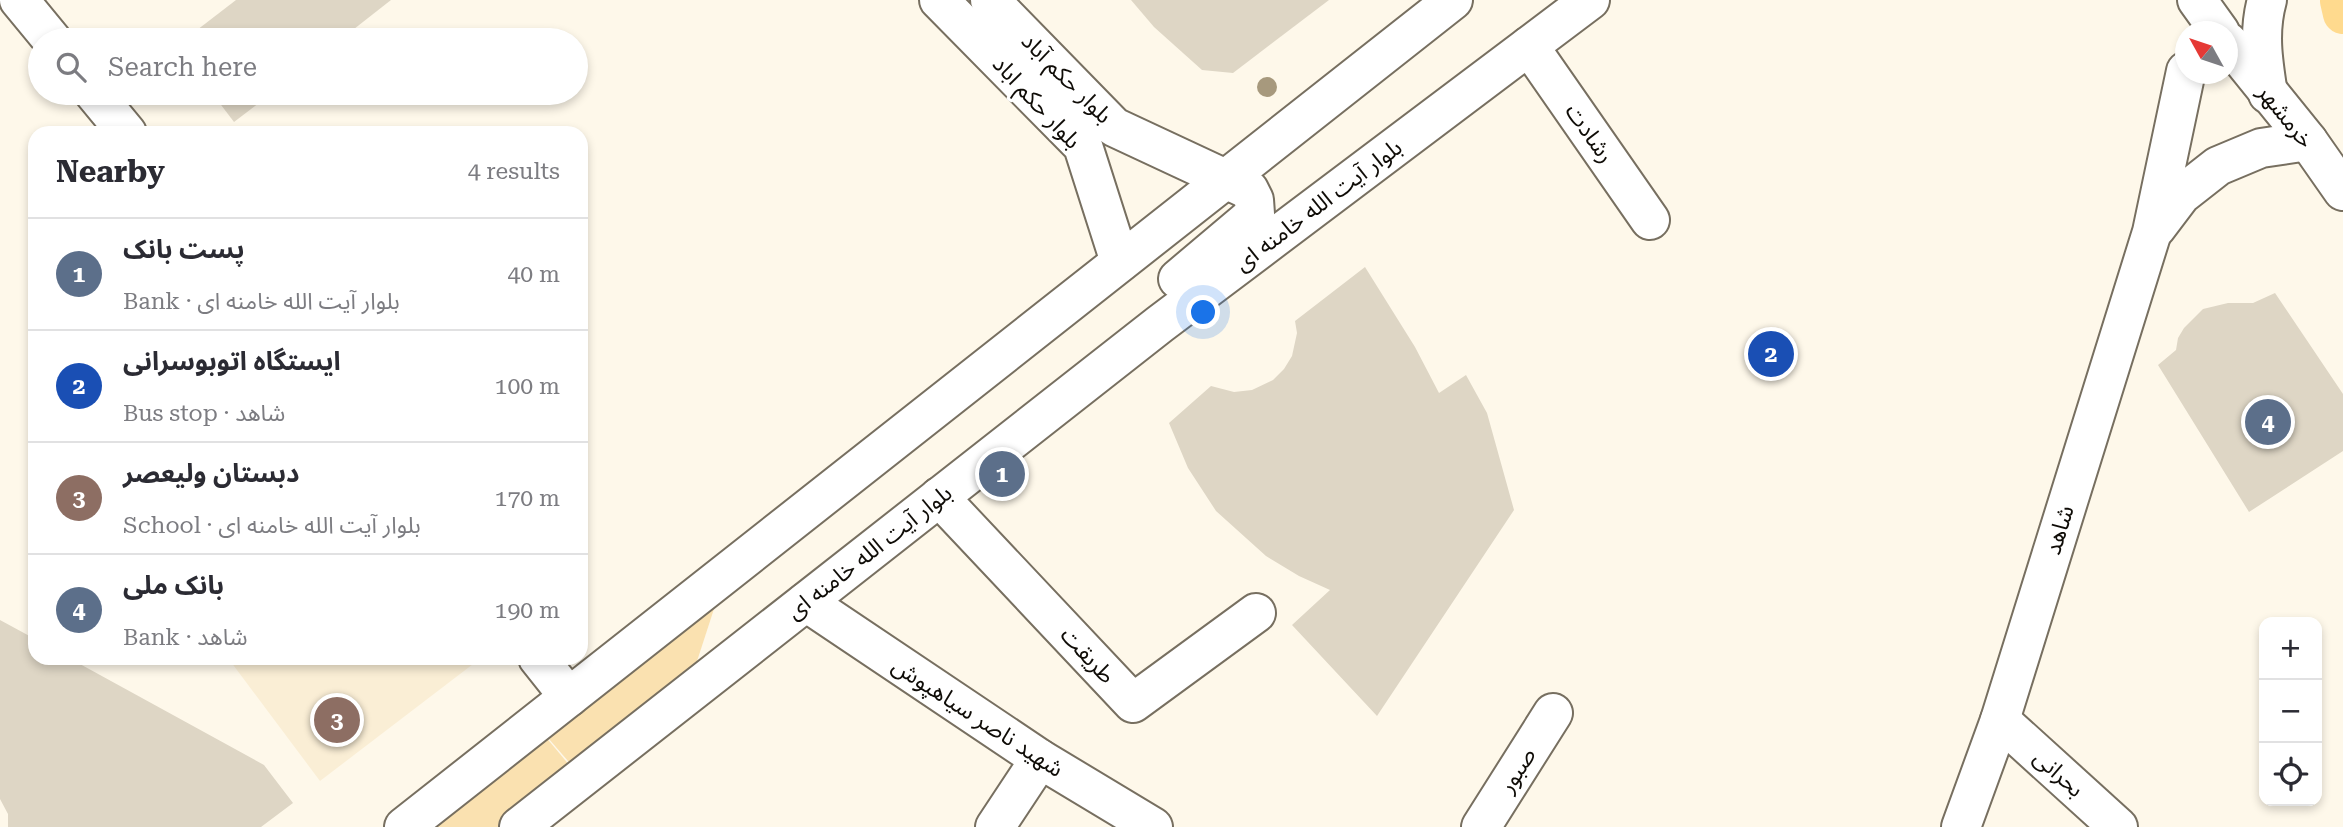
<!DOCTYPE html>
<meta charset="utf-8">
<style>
:root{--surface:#fff;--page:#f7f7f7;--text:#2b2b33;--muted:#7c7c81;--line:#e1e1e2;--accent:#2563eb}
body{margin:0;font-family:"Roboto Serif","Noto Sans Arabic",serif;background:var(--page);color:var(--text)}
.controls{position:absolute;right:21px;bottom:21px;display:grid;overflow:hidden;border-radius:14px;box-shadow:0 4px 10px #0003}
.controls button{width:63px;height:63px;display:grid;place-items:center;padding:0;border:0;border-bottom:2px solid var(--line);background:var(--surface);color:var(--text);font:35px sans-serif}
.compass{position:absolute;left:2175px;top:21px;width:63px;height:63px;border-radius:50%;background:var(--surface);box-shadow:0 4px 10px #0003;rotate:310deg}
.you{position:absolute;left:1204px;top:313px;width:24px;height:24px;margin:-18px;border:5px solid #fff;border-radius:50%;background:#1a73e8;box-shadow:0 0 0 10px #1a73e833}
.badge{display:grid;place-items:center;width:46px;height:46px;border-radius:50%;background:var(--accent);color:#fff;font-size:23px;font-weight:700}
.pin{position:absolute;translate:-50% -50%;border:4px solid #fff;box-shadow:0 2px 7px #0006}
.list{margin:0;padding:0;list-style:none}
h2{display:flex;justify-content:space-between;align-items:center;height:91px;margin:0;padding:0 28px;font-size:30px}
h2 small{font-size:23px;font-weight:400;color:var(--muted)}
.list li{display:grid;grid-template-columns:46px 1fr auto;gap:21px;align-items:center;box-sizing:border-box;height:112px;padding:0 28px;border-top:2px solid var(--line)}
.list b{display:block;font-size:26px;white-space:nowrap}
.list p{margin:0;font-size:23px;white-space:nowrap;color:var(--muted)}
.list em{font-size:23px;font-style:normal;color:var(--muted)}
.icon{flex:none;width:38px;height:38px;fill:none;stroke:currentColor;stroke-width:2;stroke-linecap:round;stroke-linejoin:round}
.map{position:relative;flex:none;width:2343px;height:827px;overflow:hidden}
.search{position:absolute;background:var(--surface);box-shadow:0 4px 10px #0003;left:28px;top:28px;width:560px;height:77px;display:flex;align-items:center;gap:18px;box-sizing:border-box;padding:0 24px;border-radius:38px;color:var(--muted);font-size:26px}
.panel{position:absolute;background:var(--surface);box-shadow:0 4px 10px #0003;left:28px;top:126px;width:560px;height:539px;border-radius:21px}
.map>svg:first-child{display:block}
.built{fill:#faeed5}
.green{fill:#fae1b0}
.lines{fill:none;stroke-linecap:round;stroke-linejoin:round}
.canal{stroke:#ffda8e;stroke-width:40}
.building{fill:#ded6c5}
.minor-casing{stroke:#776f60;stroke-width:42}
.major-casing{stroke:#776f60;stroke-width:42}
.minor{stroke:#fff;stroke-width:38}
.major{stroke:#fff;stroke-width:38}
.tree{fill:#a7997d}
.labels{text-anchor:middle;stroke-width:6;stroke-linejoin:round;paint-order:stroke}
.street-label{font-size:23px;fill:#0f0c07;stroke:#fff}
</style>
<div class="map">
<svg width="2343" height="827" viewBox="0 0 2343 827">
<rect width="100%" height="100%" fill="#fef8ea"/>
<polygon class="built" points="228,658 481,658 320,781"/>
<g class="green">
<polygon points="725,575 687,692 581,776 536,724"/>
<polygon points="534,723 581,779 519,827 404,827"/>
</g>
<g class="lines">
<polyline class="canal" points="2340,1 2343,14"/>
</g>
<g class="building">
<polygon points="236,0 391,0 340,40 184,40"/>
<polygon points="1131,0 1329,0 1233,73 1202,70 1154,27"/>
<polygon points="212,93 272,93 234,122"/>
<polygon points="1365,267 1415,347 1439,393 1466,375 1487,413 1514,510 1377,716 1292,625 1330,590 1299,576 1266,556 1216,511 1188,468 1169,423 1211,386 1234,392 1252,390 1273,380 1284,369 1292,356 1297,333 1295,321"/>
<polygon points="2275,293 2343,394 2343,451 2249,512 2158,365 2176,350 2178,338 2184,328 2203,309 2228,303 2253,303"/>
<polygon points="0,620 35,639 35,658 69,658 264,765 293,803 261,827 8,827 8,814 0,799"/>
</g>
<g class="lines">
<g class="minor-casing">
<g id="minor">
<polyline points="19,0 52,40"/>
<polyline points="1529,46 1650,220"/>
<polyline points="94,93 127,133"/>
<polyline points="2156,228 2181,195 2218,166 2261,148 2308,141"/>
<polyline points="939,497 1133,703 1256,613"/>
<polyline points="806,602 1040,759 1153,827"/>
<polyline points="538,658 569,697"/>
<polyline points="2000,720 2118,827"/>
<polyline points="995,827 1040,759"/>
<polyline points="1481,827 1553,713"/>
<polyline points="1961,827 2000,720 2152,232 2186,71"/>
</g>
</g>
<g class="major-casing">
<g id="major">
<polyline points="939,0 1083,146 1120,262"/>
<polyline points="990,0 1114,127 1249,190 1254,200 1255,214 1178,279"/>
<polyline points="2197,0 2220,32"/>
<path d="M2267,0C2258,32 2263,62 2268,94"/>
<polyline points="2228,42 2308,141 2343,191"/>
<polyline points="404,827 1453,0"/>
<polyline points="519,827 1160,324 1590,0"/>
</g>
</g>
<use href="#minor" class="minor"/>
<use href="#major" class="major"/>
</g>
<circle class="tree" cx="1267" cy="87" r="10"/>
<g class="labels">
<g class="street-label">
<text transform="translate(1067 78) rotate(45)" y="8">بلوار حکم آباد</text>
<text transform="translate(1037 102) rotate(47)" y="8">بلوار حکم اباد</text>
<text transform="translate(2286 116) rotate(51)" y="8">خرمشهر</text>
<text transform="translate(1590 133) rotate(55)" y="8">رشادت</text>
<text transform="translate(1318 205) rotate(-37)" y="8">بلوار آیت الله خامنه ای</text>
<text transform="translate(2059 530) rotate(-73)" y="8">شاهد</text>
<text transform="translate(869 552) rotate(-38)" y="8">بلوار آیت الله خامنه ای</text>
<text transform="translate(1088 655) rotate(47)" y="8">طریقت</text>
<text transform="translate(978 717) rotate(33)" y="8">شهید ناصر سیاهپوش</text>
<text transform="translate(1517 770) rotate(-58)" y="8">صبور</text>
<text transform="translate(2059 773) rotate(42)" y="8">بحرانی</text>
</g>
</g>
</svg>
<div class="controls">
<button>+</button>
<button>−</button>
<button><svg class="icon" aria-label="locate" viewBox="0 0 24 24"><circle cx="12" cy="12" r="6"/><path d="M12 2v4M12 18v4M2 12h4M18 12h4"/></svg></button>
</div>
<svg class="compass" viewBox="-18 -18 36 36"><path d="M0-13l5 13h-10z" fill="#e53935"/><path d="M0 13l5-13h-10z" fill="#7c7c81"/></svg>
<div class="you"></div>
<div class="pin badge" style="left:1002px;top:474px;background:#5c6f8a">1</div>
<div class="pin badge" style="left:1771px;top:354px;background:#1a4fb4">2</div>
<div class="pin badge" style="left:337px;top:720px;background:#8d6e63">3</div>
<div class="pin badge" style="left:2268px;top:422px;background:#5c6f8a">4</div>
<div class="search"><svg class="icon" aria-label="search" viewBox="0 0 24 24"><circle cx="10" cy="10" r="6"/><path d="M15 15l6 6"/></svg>Search here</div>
<section class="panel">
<h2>Nearby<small>4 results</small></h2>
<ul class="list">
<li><span class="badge" style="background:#5c6f8a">1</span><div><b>پست بانک</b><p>Bank · بلوار آیت الله خامنه ای</p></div><em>40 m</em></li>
<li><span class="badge" style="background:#1a4fb4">2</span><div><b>ایستگاه اتوبوسرانی</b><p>Bus stop · شاهد</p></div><em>100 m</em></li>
<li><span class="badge" style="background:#8d6e63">3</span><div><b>دبستان ولیعصر</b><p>School · بلوار آیت الله خامنه ای</p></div><em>170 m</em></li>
<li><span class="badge" style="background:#5c6f8a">4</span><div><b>بانک ملی</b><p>Bank · شاهد</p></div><em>190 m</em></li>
</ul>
</section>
</div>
